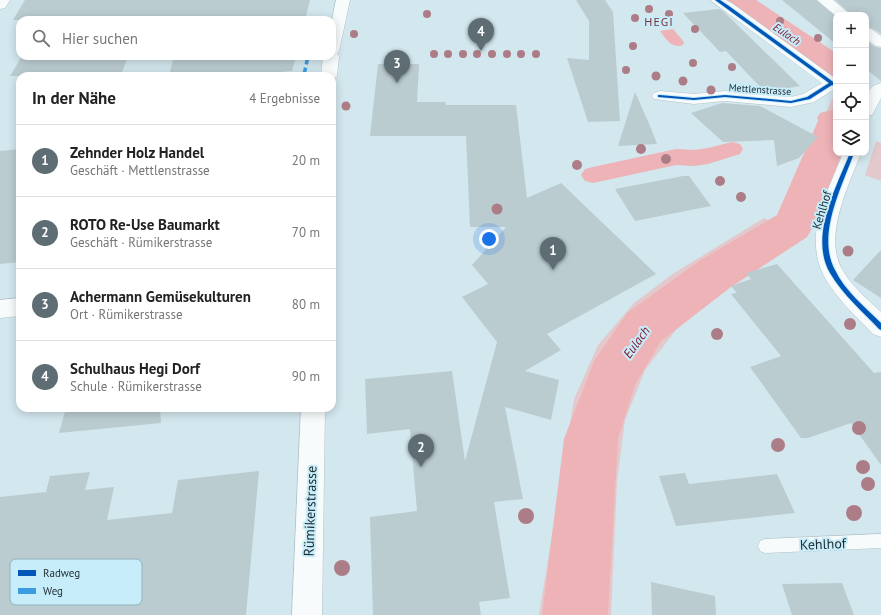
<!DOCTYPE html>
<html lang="de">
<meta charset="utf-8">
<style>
:root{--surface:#fff;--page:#f2f2f2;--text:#222;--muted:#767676;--line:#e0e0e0;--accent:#5d6d73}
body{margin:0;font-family:"PT Sans",sans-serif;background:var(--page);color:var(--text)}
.controls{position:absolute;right:12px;top:12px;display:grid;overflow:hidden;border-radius:8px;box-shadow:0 2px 10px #0003}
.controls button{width:36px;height:36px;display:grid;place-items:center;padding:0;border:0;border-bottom:1px solid var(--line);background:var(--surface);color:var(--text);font:20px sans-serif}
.you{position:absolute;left:489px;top:239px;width:14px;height:14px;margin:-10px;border:3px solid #fff;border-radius:50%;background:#1a73e8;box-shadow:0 0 0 6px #1a73e833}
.badge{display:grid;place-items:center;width:26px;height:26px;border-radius:50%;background:var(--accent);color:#fff;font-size:13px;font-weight:700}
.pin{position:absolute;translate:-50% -33px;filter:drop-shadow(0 1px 2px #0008)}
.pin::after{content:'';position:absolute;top:21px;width:14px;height:12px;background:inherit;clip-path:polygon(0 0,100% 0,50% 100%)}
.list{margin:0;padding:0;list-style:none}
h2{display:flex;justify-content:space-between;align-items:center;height:52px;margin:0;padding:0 16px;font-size:17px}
h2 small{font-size:13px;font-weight:400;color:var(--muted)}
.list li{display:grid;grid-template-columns:26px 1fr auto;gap:12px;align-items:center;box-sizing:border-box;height:72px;padding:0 16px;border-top:1px solid var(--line)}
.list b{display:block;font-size:15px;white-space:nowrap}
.list p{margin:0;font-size:13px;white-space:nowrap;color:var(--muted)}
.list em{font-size:13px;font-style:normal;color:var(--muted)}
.icon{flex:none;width:22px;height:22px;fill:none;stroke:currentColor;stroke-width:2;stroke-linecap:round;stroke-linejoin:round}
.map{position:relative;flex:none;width:881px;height:615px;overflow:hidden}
.search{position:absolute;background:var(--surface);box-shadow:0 2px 10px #0003;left:16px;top:16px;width:320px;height:44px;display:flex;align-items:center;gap:10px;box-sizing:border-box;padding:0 14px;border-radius:12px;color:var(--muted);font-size:15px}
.panel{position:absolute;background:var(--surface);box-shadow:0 2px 10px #0003;left:16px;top:72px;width:320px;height:340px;border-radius:12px}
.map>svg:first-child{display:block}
.green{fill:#e4c9cc}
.water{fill:#edb3b7}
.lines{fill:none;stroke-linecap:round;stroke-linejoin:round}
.canal{fill:#edb3b7;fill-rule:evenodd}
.river{fill:#edb3b7;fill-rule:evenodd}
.building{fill:#bbccd1}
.lane-casing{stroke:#b2c2c8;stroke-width:1}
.street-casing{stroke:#b2c2c8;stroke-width:1}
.secondary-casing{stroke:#b2c2c8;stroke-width:1}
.lane{fill:#f8fbfc;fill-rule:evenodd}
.street{fill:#f8fbfc;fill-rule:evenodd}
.secondary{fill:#f8fbfc;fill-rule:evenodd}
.quiet{stroke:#3c9ce1;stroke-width:3.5;stroke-dasharray:7 3.5;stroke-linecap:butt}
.cycleway-casing{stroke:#c7ecfa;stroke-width:2}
.cycleway{fill:#0057b8;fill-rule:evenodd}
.tree{fill:#ad7d87}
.labels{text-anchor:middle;stroke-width:4;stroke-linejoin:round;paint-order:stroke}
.far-street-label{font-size:10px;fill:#1d2c31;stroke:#c7ecfa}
.far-water-label{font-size:11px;font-style:italic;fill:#7e1426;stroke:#c7ecfa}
.far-quarter-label{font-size:12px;letter-spacing:1px;fill:#7b3337;stroke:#c7ecfa}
.street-label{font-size:12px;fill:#1d2c31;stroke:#c7ecfa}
.water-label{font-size:13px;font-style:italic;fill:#7e1426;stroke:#c7ecfa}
.near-street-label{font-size:14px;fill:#1d2c31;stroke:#c7ecfa}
.key{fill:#c7ecfa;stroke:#94b2be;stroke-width:1}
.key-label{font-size:11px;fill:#1d2c31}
</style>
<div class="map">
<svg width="881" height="615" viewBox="0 0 881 615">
<rect width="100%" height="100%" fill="#d3e7ee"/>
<g class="green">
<polygon points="728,0 745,0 836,64 836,84 830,71 822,65"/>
<polygon points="836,90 836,148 798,237 728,284 676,330 645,370 625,420 617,481 611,615 539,615 574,399 598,345 634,303 674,273 764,218 776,224"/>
<polygon points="876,141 881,143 881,181 865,175"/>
</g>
<path class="water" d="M673,29L684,42L683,45C672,49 666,39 660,31Z"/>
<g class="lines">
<g class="canal">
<polygon points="836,109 836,123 828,125 820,123 817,118 820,113"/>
<polygon points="732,142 740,144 743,149 740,154 708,164 694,166 676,165 593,183 585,181 581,175 585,169 593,167 676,149 694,150 708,148"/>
</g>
<g class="river">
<polygon points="723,0 756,0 836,53 836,78 824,75 727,6"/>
<polygon points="836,110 836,153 842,153 817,220 807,237 731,287 661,341 635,385 618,439 608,615 542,615 564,439 594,361 627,313 699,261 777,215 818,121 823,113"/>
</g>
</g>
<g class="building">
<polygon points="25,0 310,0 305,20 13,20"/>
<polygon points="576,0 605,0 613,12 620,121 588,122 567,58 589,60 589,21"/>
<polygon points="782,0 816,0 836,17 836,44"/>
<polygon points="835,0 881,0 881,34 872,28 866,27 866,15 852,15"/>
<polygon points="719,9 723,11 800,86 765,92 726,51 720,52 683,13"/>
<polygon points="866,41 875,47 881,48 881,81 866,69"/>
<polygon points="22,56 296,56 292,71 267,73 267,76 169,76 174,56 127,59 121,75 10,76"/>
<polygon points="378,64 419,64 417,102 445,102 446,105 516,105 527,198 561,183 656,274 547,334 561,350 525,371 559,380 551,420 505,407 523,499 494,502 510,598 479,602 481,615 373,615 370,517 417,511 410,429 367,434 365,379 452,371 465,461 497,342 462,297 488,284 472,265 506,227 470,227 466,136 370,136"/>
<polygon points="635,92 650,126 657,144 618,146"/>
<polygon points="722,103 760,106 818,137 799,158 777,166 774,140 723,142 691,113"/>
<polygon points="20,149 20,262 0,264 0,151"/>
<polygon points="683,176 689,176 711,206 635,221 615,189"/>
<polygon points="881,250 881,298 853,280"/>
<polygon points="777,264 874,373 881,372 881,465 851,423 808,438 801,438 750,367 781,356 731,294 737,293 731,286 751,279 746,273"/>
<polygon points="66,408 160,408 161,423 59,433"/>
<polygon points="259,471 246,615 0,615 0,497 46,492 50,476 90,472 85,490 114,487 107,520 172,513 178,480"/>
<polygon points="685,473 689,484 777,474 795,513 676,526 659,476"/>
<polygon points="651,582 715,596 716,615 652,615"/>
<polygon points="842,583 854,615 792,615 782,584"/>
</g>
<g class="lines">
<g class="lane-casing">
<polygon id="lane" points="881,534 881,548 765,553 760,551 758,546 760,541 765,539"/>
</g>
<g class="street-casing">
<g id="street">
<polygon points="0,0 10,0 5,8 0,9"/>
<polygon points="710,0 726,0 733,4 836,79 836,91 833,90 814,102 791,107 725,101 694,104 654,99 652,96 654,93 660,91 694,94 725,91 791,97 803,94 822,83"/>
<polygon points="817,0 833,0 851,15 836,16"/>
<polygon points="866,28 871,29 881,36 881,47 876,46 866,39"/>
<path d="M881,83V98L872,115L866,116C866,102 864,87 881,83Z"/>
<path d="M843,153H861C849,185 823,236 842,269C851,285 867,299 881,312V337L873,334C858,318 842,304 830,286C799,241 826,197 843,153Z"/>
<polygon points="20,298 20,316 0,318 0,300"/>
</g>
</g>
<g class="secondary-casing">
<g id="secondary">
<polygon points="336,0 350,0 339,51 337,54 339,56 337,76 332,80 332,76 321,76 323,56 332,56 332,20"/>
<polygon points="301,408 325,408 322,615 292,615"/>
</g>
</g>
<use href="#lane" class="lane"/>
<use href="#street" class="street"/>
<use href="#secondary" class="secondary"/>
<polyline class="quiet" points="294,76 304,75 308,56"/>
<g class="cycleway-casing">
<g id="cycleway">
<polygon points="715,0 720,0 729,6 836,84 836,87 832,85 810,99 791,103 725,97 694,100 658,97 658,95 660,95 694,98 725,95 791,101 807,97 829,83"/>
<path d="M850,153H854C842,187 816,235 835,270C845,291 865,307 881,323V330L879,329C862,311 843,295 830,273C809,237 836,188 850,153Z"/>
</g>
</g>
<use href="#cycleway" class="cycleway"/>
</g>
<g class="tree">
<circle cx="649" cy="9" r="4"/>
<circle cx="427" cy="14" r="4"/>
<circle cx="669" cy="14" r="4"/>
<circle cx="635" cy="18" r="4"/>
<circle cx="780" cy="21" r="4"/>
<circle cx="695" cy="29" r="4"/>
<circle cx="354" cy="34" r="4"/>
<circle cx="818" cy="38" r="4"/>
<circle cx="633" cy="46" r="4"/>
<circle cx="434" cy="54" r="4"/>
<circle cx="448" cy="54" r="4"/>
<circle cx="463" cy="54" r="4"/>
<circle cx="477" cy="54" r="4"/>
<circle cx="492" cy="54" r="4"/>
<circle cx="507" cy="54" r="4"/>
<circle cx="521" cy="54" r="4"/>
<circle cx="536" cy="54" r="4"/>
<circle cx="693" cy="63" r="4"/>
<circle cx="732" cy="67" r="4"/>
<circle cx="626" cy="70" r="4"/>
<circle cx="656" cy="76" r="4.5"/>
<circle cx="683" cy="81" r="4.5"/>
<circle cx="711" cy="90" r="4.5"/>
<circle cx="346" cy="106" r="4.5"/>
<circle cx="641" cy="149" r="5"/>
<circle cx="666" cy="159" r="5"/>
<circle cx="577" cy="165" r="5"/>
<circle cx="720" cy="181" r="5"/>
<circle cx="741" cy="197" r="5"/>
<circle cx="497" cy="209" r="5.5"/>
<circle cx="848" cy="251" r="5.5"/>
<circle cx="850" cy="324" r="6"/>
<circle cx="717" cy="334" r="6"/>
<circle cx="859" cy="428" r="7"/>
<circle cx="778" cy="445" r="7"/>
<circle cx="863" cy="467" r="7"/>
<circle cx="868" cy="484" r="7"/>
<circle cx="854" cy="513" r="8"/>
<circle cx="526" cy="516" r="8"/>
<circle cx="342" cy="568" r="8"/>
</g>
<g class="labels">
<g class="far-street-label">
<text transform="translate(760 89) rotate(4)" y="4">Mettlenstrasse</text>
</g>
<g class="far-water-label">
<text transform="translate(787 34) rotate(34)" y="4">Eulach</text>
</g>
<g class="far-quarter-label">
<text x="659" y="26">HEGI</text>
</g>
<g class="street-label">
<text transform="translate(822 210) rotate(-73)" y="4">Kehlhof</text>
</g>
<g class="water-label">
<text transform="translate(636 342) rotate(-54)" y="5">Eulach</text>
</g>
<g class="near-street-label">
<text transform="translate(310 511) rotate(-88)" y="5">Rümikerstrasse</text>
<text transform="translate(823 544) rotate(-2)" y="5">Kehlhof</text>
</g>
</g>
<rect x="10" y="559" width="132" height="46" rx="6" class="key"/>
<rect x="18" y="570" width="18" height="6" fill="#0057b8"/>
<rect x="18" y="588" width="18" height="6" fill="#3c9ce1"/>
<g class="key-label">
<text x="43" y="577">Radweg</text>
<text x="43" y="595">Weg</text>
</g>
</svg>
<div class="controls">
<button>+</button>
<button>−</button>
<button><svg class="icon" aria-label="locate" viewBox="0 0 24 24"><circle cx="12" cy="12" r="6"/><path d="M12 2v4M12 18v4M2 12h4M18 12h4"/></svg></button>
<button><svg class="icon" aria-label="layers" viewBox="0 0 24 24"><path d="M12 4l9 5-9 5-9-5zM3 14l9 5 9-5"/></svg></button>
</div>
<div class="you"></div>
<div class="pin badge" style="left:553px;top:270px">1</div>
<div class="pin badge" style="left:421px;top:467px">2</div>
<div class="pin badge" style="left:397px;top:83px">3</div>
<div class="pin badge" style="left:481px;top:51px">4</div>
<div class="search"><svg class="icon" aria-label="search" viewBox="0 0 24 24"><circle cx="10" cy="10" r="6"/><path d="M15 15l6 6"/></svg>Hier suchen</div>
<section class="panel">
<h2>In der Nähe<small>4 Ergebnisse</small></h2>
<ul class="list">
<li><span class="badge">1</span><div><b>Zehnder Holz Handel</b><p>Geschäft · Mettlenstrasse</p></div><em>20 m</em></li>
<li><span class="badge">2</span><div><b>ROTO Re-Use Baumarkt</b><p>Geschäft · Rümikerstrasse</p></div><em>70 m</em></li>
<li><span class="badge">3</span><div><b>Achermann Gemüsekulturen</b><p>Ort · Rümikerstrasse</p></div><em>80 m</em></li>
<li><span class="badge">4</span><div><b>Schulhaus Hegi Dorf</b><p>Schule · Rümikerstrasse</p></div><em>90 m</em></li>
</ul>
</section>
</div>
